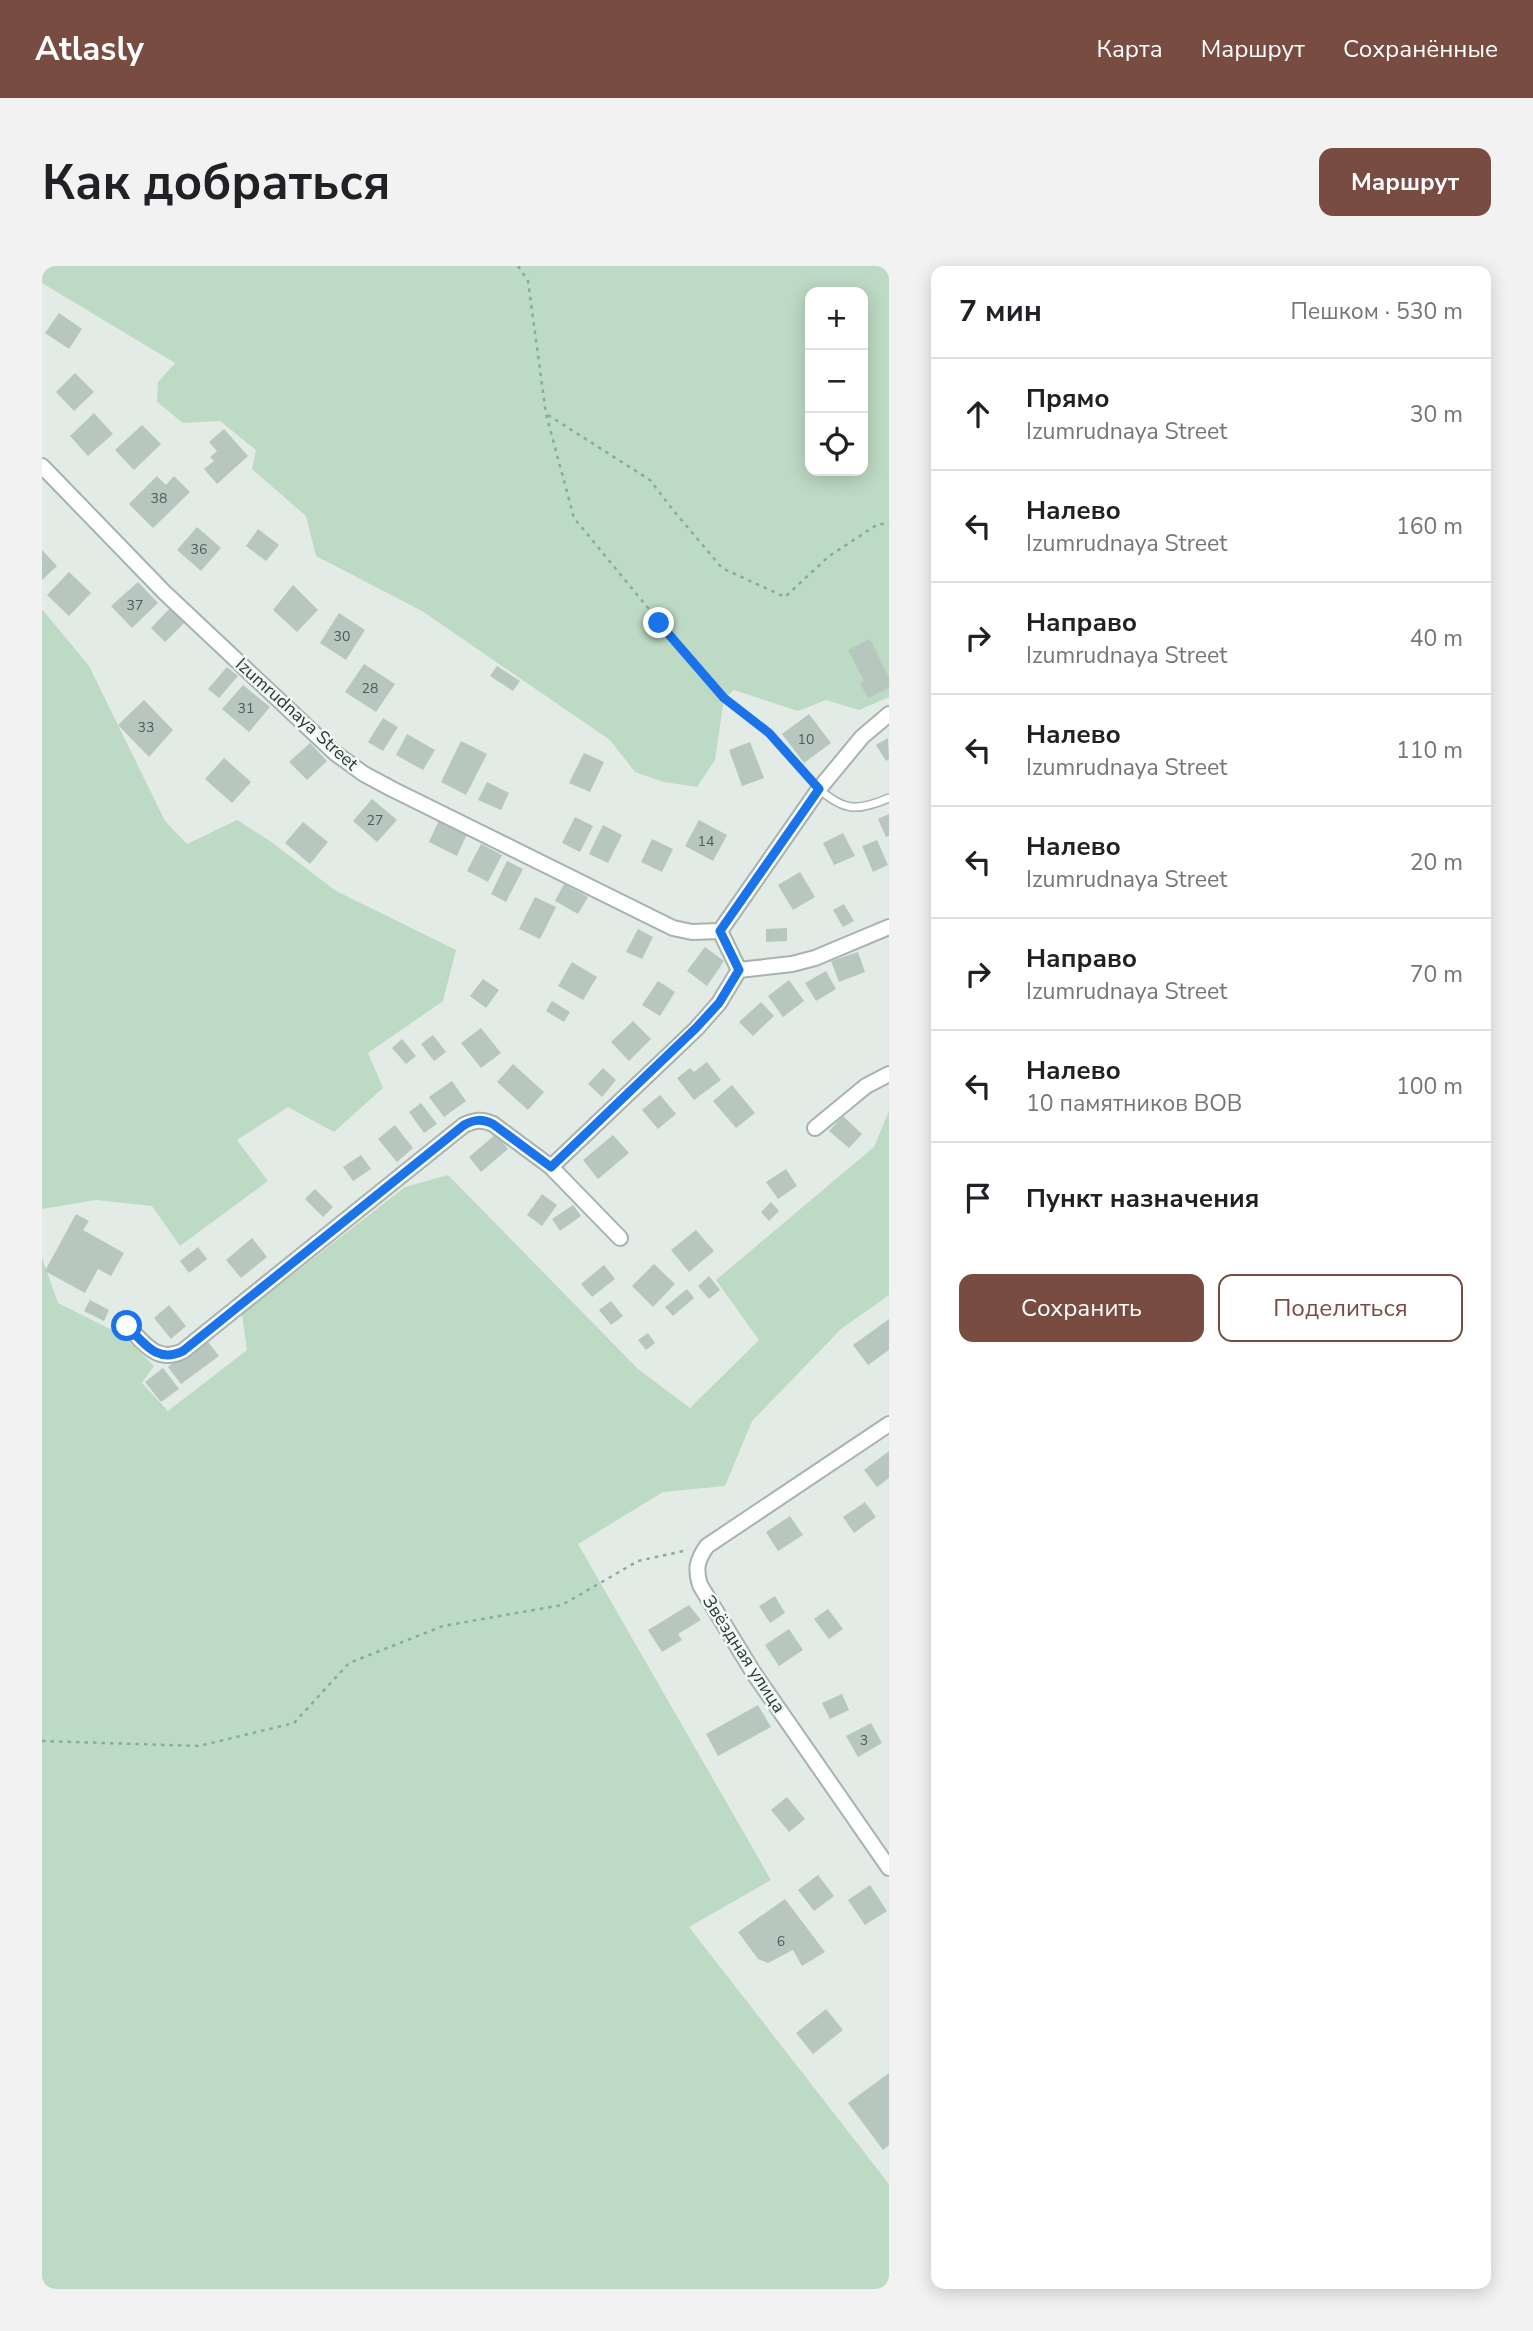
<!DOCTYPE html>
<html lang="ru">
<meta charset="utf-8">
<style>
:root{--surface:#fff;--page:#f2f2f2;--text:#202124;--muted:#757577;--line:#e0e0e0;--accent:#794c42}
body{margin:0;font-family:"Nunito Sans",sans-serif;background:var(--page);color:var(--text)}
.controls{position:absolute;right:21px;top:21px;display:grid;overflow:hidden;border-radius:14px;box-shadow:0 4px 18px #0003}
.controls button{width:63px;height:63px;display:grid;place-items:center;padding:0;border:0;border-bottom:2px solid var(--line);background:var(--surface);color:var(--text);font:35px sans-serif}
.stop{position:absolute;width:21px;height:21px;margin:-16px;border:5px solid #1a73e8;border-radius:50%;background:#fff}
.stop.end{background:#1a73e8;border-color:#fff;box-shadow:0 2px 7px #0008}
.list{margin:0;padding:0;list-style:none}
h2{display:flex;justify-content:space-between;align-items:center;height:91px;margin:0;padding:0 28px;font-size:30px}
h2 small{font-size:23px;font-weight:400;color:var(--muted)}
.list li{display:grid;grid-template-columns:46px 1fr auto;gap:21px;align-items:center;box-sizing:border-box;height:112px;padding:0 28px;border-top:2px solid var(--line)}
.list b{display:block;font-size:26px;white-space:nowrap}
.list p{margin:0;font-size:23px;white-space:nowrap;color:var(--muted)}
.list em{font-size:23px;font-style:normal;color:var(--muted)}
.actions{display:flex;gap:14px;padding:21px 28px}
.actions a{flex:1;padding:16px 0;border:2px solid var(--accent);border-radius:14px;text-align:center;font-size:24px;color:var(--accent)}
.actions .main{background:var(--accent);color:#fff}
.icon{flex:none;width:38px;height:38px;fill:none;stroke:currentColor;stroke-width:2;stroke-linecap:round;stroke-linejoin:round}
.map{position:relative;flex:none;width:847px;height:2023px;overflow:hidden;border-radius:14px}
header{display:flex;align-items:center;gap:42px;box-sizing:border-box;height:98px;padding:0 35px;background:var(--accent);color:#fff}
header strong{font-size:33px}
nav{display:flex;gap:38px;margin-inline-start:auto;font-size:24px}
.intro{display:flex;align-items:center;justify-content:space-between;box-sizing:border-box;height:168px;padding:0 42px}
h1{margin:0;font-size:49px}
.button{padding:18px 32px;border-radius:14px;background:var(--accent);color:#fff;font-size:24px;font-weight:700}
main{display:flex;gap:42px;padding:0 42px}
aside{flex:1;background:var(--surface);border-radius:14px;box-shadow:0 4px 18px #0003}
.map>svg:first-child{display:block}
.green{fill:#bddac4;fill-rule:evenodd}
.building{fill:#b8c6c0}
.lines{fill:none;stroke-linecap:round;stroke-linejoin:round}
.lane-casing{stroke:#a6b3ae;stroke-width:10}
.street-casing{stroke:#a6b3ae;stroke-width:18}
.path{stroke:#86ac9e;stroke-width:2.5;stroke-dasharray:3.5 5;stroke-linecap:butt}
.lane{stroke:#fff;stroke-width:7}
.street{stroke:#fff;stroke-width:14}
.route{stroke:#1a73e8;stroke-width:9}
.labels{text-anchor:middle;stroke-width:5;stroke-linejoin:round;paint-order:stroke}
.number-label{font-size:14px;fill:#495e57}
.street-label{font-size:18px;fill:#243b34;stroke:#f3f8f5}
</style>
<header>
<strong>Atlasly</strong>
<nav><a>Карта</a><a>Маршрут</a><a>Сохранённые</a></nav>
</header>
<div class="intro"><h1>Как добраться</h1><a class="button">Маршрут</a></div>
<main>
<div class="map">
<svg width="847" height="2023" viewBox="0 0 847 2023">
<rect width="100%" height="100%" fill="#e3ebe7"/>
<g class="green">
<path d="M0,0H847V431L817,444L784,434L756,445L692,424L682,433L673,494L655,521L622,516L593,506L568,474L380,345L274,290L264,250L210,203L214,184L178,155L141,157L115,136L116,116L133,97L0,17ZM768,26H821V205H768Z"/>
<polygon points="0,343 47,400 123,555 145,578 195,554 228,575 294,625 414,684 401,735 326,787 341,822 292,866 246,841 195,874 226,915 138,980 110,940 54,934 0,943"/>
<polygon points="847,845 847,1029 799,1063 710,1155 683,1220 621,1226 536,1278 729,1614 647,1661 847,1918 847,2023 0,2023 0,992 16,1037 80,1069 112,1100 100,1117 126,1145 205,1084 200,1048 363,921 406,909 596,1103 648,1142 717,1074 674,1014 832,881"/>
</g>
<g class="building">
<polygon points="17,47 40,63 27,83 3,67"/>
<polygon points="33,107 52,126 32,145 14,126"/>
<polygon points="52,147 71,168 46,190 28,170"/>
<polygon points="100,159 119,178 92,204 73,184"/>
<polygon points="182,163 206,190 175,218 162,203 172,195 168,191 175,185 167,176"/>
<polygon points="115,210 124,219 132,210 148,226 111,262 87,238"/>
<polygon points="155,261 179,282 159,305 135,284"/>
<polygon points="216,263 237,279 224,295 204,280"/>
<polygon points="0,284 15,300 0,314"/>
<polygon points="27,306 49,327 27,350 5,329"/>
<polygon points="96,316 116,337 90,362 69,340"/>
<polygon points="251,319 276,344 255,366 231,344"/>
<polygon points="130,340 145,354 123,376 109,362"/>
<polygon points="297,347 323,364 304,394 278,377"/>
<polygon points="828,373 847,412 847,422 826,432 818,417 822,415 806,384"/>
<polygon points="322,398 353,418 334,446 303,426"/>
<polygon points="455,400 478,415 471,425 448,410"/>
<polygon points="185,401 196,410 177,432 166,423"/>
<polygon points="201,419 228,441 207,466 180,443"/>
<polygon points="102,434 131,464 107,491 76,459"/>
<polygon points="767,448 789,477 762,497 740,468"/>
<polygon points="341,452 356,461 341,485 326,476"/>
<polygon points="365,468 393,484 381,504 354,489"/>
<polygon points="846,472 847,493 844,495 834,479"/>
<polygon points="419,475 445,488 424,529 399,516"/>
<polygon points="708,476 722,512 700,520 687,484"/>
<polygon points="268,477 285,495 265,514 247,496"/>
<polygon points="542,487 562,496 548,526 527,517"/>
<polygon points="182,492 209,516 190,537 163,513"/>
<polygon points="445,516 467,527 459,544 436,534"/>
<polygon points="330,533 355,554 335,576 311,555"/>
<polygon points="847,548 847,570 844,571 836,553"/>
<polygon points="533,551 551,560 538,586 520,577"/>
<polygon points="397,554 425,568 415,590 387,576"/>
<polygon points="657,554 685,569 671,595 643,580"/>
<polygon points="261,556 286,576 268,598 243,577"/>
<polygon points="561,559 580,569 566,597 547,588"/>
<polygon points="801,567 813,590 792,599 781,577"/>
<polygon points="610,573 631,583 620,606 599,596"/>
<polygon points="835,574 846,599 831,606 820,580"/>
<polygon points="439,578 460,589 446,616 425,605"/>
<polygon points="465,595 481,603 464,636 449,628"/>
<polygon points="758,606 773,631 751,644 736,619"/>
<polygon points="522,618 546,631 536,648 513,635"/>
<polygon points="493,631 514,641 498,673 477,663"/>
<polygon points="802,638 812,655 801,661 791,644"/>
<polygon points="745,662 745,675 724,676 724,663"/>
<polygon points="596,663 611,671 600,693 584,686"/>
<polygon points="663,681 682,695 665,720 645,705"/>
<polygon points="816,686 823,706 797,716 789,695"/>
<polygon points="530,696 555,711 541,734 516,720"/>
<polygon points="784,705 794,723 774,735 763,717"/>
<polygon points="441,713 457,724 444,742 428,730"/>
<polygon points="747,714 762,735 741,751 726,730"/>
<polygon points="616,715 633,726 618,750 600,739"/>
<polygon points="510,735 528,746 522,756 504,745"/>
<polygon points="719,736 732,750 711,770 697,756"/>
<polygon points="591,755 609,773 587,795 569,776"/>
<polygon points="439,762 459,787 439,802 419,777"/>
<polygon points="391,769 404,786 392,795 379,778"/>
<polygon points="360,773 374,790 364,798 350,782"/>
<polygon points="665,796 679,814 652,834 635,812 648,802 652,806"/>
<polygon points="471,798 502,826 486,844 455,816"/>
<polygon points="561,802 574,814 560,831 546,818"/>
<polygon points="410,815 424,835 402,851 387,831"/>
<polygon points="690,819 713,847 694,862 671,835"/>
<polygon points="618,829 634,848 616,863 600,844"/>
<polygon points="379,837 395,858 382,867 367,846"/>
<polygon points="801,850 820,868 807,882 787,865"/>
<polygon points="353,859 371,882 355,896 336,873"/>
<polygon points="454,868 466,883 439,906 427,891"/>
<polygon points="571,869 587,887 556,913 541,894"/>
<polygon points="319,889 329,903 311,915 301,901"/>
<polygon points="744,903 755,920 736,933 724,916"/>
<polygon points="273,923 291,941 281,951 263,933"/>
<polygon points="500,928 515,939 500,960 485,949"/>
<polygon points="729,936 737,945 727,955 719,946"/>
<polygon points="531,939 539,950 518,965 510,953"/>
<polygon points="34,948 47,955 41,964 82,987 69,1010 56,1003 43,1027 3,1005"/>
<polygon points="654,964 672,985 647,1006 629,984"/>
<polygon points="210,972 225,991 199,1012 184,994"/>
<polygon points="156,981 165,993 147,1007 138,995"/>
<polygon points="612,998 633,1018 611,1041 590,1020"/>
<polygon points="562,999 573,1013 550,1031 539,1018"/>
<polygon points="667,1010 678,1024 667,1033 656,1020"/>
<polygon points="645,1023 652,1032 631,1050 623,1041"/>
<polygon points="48,1034 67,1044 62,1055 42,1045"/>
<polygon points="569,1035 581,1050 569,1059 557,1044"/>
<polygon points="127,1039 144,1060 129,1073 112,1052"/>
<polygon points="847,1053 847,1084 826,1099 811,1079"/>
<polygon points="606,1067 613,1077 604,1084 596,1074"/>
<polygon points="163,1072 177,1090 139,1118 126,1101"/>
<polygon points="121,1102 137,1123 119,1136 103,1116"/>
<polygon points="847,1185 847,1212 835,1221 822,1204"/>
<polygon points="823,1236 834,1251 812,1267 801,1251"/>
<polygon points="748,1250 761,1269 736,1285 724,1266"/>
<polygon points="733,1330 743,1347 728,1357 717,1340"/>
<polygon points="647,1339 659,1354 636,1368 640,1374 620,1386 606,1364"/>
<polygon points="786,1343 801,1363 787,1373 772,1353"/>
<polygon points="747,1363 761,1384 737,1400 723,1379"/>
<polygon points="800,1428 807,1444 788,1453 780,1437"/>
<polygon points="716,1439 729,1461 676,1490 664,1468"/>
<polygon points="829,1457 840,1477 816,1491 804,1470"/>
<polygon points="745,1531 763,1553 747,1566 729,1544"/>
<polygon points="776,1609 792,1630 772,1645 756,1624"/>
<polygon points="828,1619 845,1645 823,1659 806,1634"/>
<polygon points="743,1633 783,1686 760,1700 751,1684 726,1697 716,1693 696,1666"/>
<polygon points="784,1743 801,1764 771,1788 754,1767"/>
<polygon points="847,1807 847,1879 841,1884 806,1837"/>
</g>
<g class="lines">
<g class="lane-casing">
<path id="lane" d="M777,523C803,546 816,545 847,532"/>
</g>
<g class="street-casing">
<g id="street">
<polyline points="0,200 122,326 293,487 322,508 350,523 631,662 650,666 678,665 697,704"/>
<polyline points="678,665 777,523 820,471 847,448"/>
<polyline points="773,862 824,820 847,808"/>
<polyline points="509,901 654,763 677,737 697,704 750,698 773,692 847,661"/>
<path d="M85,1060C102,1077 115,1098 141,1085L422,859C433,854 440,853 451,858L509,901L578,972"/>
<path d="M847,1158L665,1280C655,1294 653,1303 658,1319L711,1406L847,1602"/>
</g>
</g>
<g class="path">
<polyline points="476,0 486,15 504,148 532,252 672,422 682,432 727,467 767,512"/>
<polyline points="506,149 608,214 631,244 680,302 743,331 786,291 836,258 847,258"/>
<polyline points="0,1475 157,1480 252,1457 307,1397 401,1360 520,1339 596,1295 646,1284"/>
</g>
<use href="#lane" class="lane"/>
<use href="#street" class="street"/>
</g>
<g class="lines">
<path class="route" d="M85,1060C102,1077 115,1098 141,1085L422,859C433,853 440,853 451,858L509,901L654,762L677,737L697,704L678,665L777,523L727,467L682,432L617,357"/>
</g>
<g class="labels">
<g class="number-label">
<text x="117" y="237">38</text>
<text x="157" y="288">36</text>
<text x="93" y="344">37</text>
<text x="300" y="375">30</text>
<text x="328" y="427">28</text>
<text x="204" y="447">31</text>
<text x="104" y="466">33</text>
<text x="764" y="478">10</text>
<text x="333" y="559">27</text>
<text x="664" y="580">14</text>
<text x="822" y="1479">3</text>
<text x="739" y="1680">6</text>
</g>
<g class="street-label">
<text transform="translate(255 448) rotate(42)" y="6">Izumrudnaya Street</text>
<text transform="translate(702 1388) rotate(57)" y="6">Звёздная улица</text>
</g>
</g>
</svg>
<div class="controls">
<button>+</button>
<button>−</button>
<button><svg class="icon" aria-label="locate" viewBox="0 0 24 24"><circle cx="12" cy="12" r="6"/><path d="M12 2v4M12 18v4M2 12h4M18 12h4"/></svg></button>
</div>
<div class="stop" style="left:85px;top:1060px"></div>
<div class="stop end" style="left:617px;top:357px"></div>
</div>
<aside>
<h2>7 мин<small>Пешком · 530 m</small></h2>
<ul class="list">
<li><svg class="icon" aria-label="ahead" viewBox="0 0 24 24"><path d="M12 20V5M6 11l6-6 6 6"/></svg><div><b>Прямо</b><p>Izumrudnaya Street</p></div><em>30 m</em></li>
<li><svg class="icon" aria-label="left" viewBox="0 0 24 24"><path d="M17 20v-9H6M10 6l-5 5 5 5"/></svg><div><b>Налево</b><p>Izumrudnaya Street</p></div><em>160 m</em></li>
<li><svg class="icon" aria-label="right" viewBox="0 0 24 24"><path d="M7 20v-9h11M14 6l5 5-5 5"/></svg><div><b>Направо</b><p>Izumrudnaya Street</p></div><em>40 m</em></li>
<li><svg class="icon" aria-label="left" viewBox="0 0 24 24"><path d="M17 20v-9H6M10 6l-5 5 5 5"/></svg><div><b>Налево</b><p>Izumrudnaya Street</p></div><em>110 m</em></li>
<li><svg class="icon" aria-label="left" viewBox="0 0 24 24"><path d="M17 20v-9H6M10 6l-5 5 5 5"/></svg><div><b>Налево</b><p>Izumrudnaya Street</p></div><em>20 m</em></li>
<li><svg class="icon" aria-label="right" viewBox="0 0 24 24"><path d="M7 20v-9h11M14 6l5 5-5 5"/></svg><div><b>Направо</b><p>Izumrudnaya Street</p></div><em>70 m</em></li>
<li><svg class="icon" aria-label="left" viewBox="0 0 24 24"><path d="M17 20v-9H6M10 6l-5 5 5 5"/></svg><div><b>Налево</b><p>10 памятников ВОВ</p></div><em>100 m</em></li>
<li><svg class="icon" aria-label="arrive" viewBox="0 0 24 24"><path d="M6 21V4h12l-3 4 3 4H6"/></svg><div><b>Пункт назначения</b></div></li>
</ul>
<div class="actions"><a class="main">Сохранить</a><a>Поделиться</a></div>
</aside>
</main>
